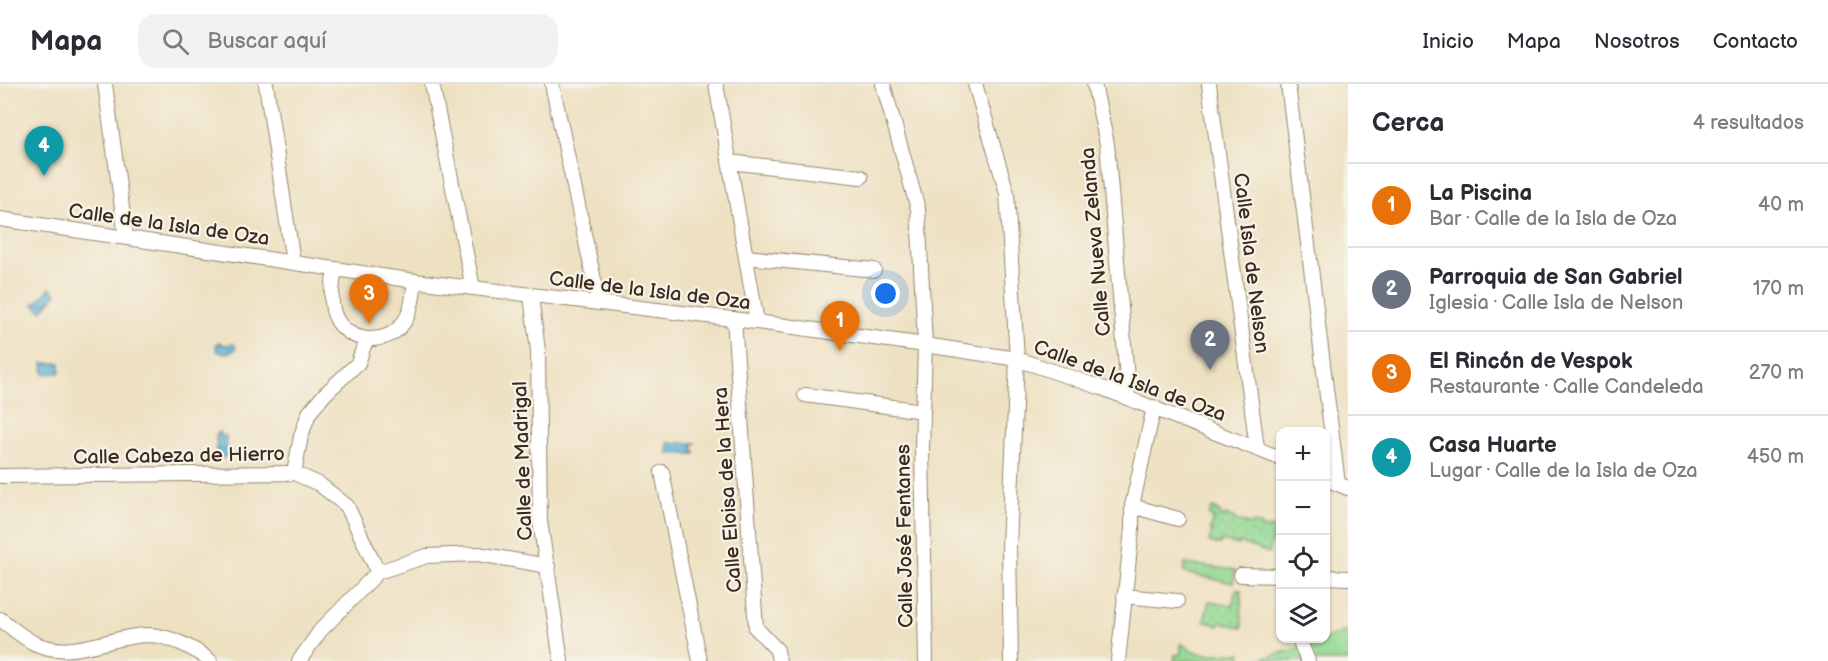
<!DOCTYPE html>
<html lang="es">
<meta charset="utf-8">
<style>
:root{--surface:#fff;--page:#f2f2f3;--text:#2b2b33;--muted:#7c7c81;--line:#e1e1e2;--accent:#1f6fb2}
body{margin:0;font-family:"Balsamiq Sans",sans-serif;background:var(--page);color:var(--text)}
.controls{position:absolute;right:18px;bottom:18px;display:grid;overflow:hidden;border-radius:12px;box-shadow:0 2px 4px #0004}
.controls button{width:54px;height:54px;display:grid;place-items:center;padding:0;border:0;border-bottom:2px solid var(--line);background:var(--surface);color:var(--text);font:30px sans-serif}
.you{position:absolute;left:886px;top:210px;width:21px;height:21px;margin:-15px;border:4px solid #fff;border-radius:50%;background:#1a73e8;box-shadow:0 0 0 9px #1a73e833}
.badge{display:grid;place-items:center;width:39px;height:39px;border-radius:50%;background:var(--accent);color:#fff;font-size:20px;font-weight:700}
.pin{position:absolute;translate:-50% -50px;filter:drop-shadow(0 2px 3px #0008)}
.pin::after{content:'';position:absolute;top:32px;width:21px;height:18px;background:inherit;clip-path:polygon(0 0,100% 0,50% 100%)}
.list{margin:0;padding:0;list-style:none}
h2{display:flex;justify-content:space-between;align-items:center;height:78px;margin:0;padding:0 24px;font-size:26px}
h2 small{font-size:20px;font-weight:400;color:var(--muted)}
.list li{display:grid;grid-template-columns:39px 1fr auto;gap:18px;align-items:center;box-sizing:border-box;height:84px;padding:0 24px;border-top:2px solid var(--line)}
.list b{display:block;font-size:22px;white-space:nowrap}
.list p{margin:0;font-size:20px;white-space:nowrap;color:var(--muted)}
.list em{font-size:20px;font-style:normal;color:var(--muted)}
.icon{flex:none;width:33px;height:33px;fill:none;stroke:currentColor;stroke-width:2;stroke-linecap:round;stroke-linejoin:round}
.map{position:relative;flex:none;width:1348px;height:577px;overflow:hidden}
header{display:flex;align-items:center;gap:36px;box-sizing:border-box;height:84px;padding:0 30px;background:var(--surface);border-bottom:2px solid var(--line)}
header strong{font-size:28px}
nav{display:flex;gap:33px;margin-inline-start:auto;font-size:21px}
.search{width:420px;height:54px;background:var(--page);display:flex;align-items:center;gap:15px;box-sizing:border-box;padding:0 21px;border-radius:18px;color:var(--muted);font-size:22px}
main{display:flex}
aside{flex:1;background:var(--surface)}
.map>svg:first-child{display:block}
.grass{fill:url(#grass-dots);stroke:#668058;stroke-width:1.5}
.park{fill:#90d791;stroke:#668058;stroke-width:1.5}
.water{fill:url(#water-waves);stroke:#4a6e7a;stroke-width:1.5}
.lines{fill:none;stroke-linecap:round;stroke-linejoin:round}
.minor-casing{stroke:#948670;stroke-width:16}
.minor{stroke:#fff;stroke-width:14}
.labels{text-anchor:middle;stroke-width:4.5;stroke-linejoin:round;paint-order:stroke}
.street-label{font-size:20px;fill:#3b2a1e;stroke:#f7f3e8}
</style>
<header>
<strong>Mapa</strong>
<div class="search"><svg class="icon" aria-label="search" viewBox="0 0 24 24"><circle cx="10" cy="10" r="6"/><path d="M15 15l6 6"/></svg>Buscar aquí</div>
<nav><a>Inicio</a><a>Mapa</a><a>Nosotros</a><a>Contacto</a></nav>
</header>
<main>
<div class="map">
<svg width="1348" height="577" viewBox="0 0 1348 577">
<defs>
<pattern id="grass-dots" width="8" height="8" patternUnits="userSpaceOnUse" patternTransform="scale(1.5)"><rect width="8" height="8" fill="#90d791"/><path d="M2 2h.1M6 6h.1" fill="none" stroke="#7db97d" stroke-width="1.8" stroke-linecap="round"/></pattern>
<pattern id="water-waves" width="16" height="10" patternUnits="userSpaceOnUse" patternTransform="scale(1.5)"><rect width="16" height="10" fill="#59b2d6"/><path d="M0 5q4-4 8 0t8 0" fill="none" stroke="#4b91ad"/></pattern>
</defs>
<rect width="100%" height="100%" fill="#f7f3e8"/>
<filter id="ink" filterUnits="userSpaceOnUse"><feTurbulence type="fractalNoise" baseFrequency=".0167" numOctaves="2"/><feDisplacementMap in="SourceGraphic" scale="12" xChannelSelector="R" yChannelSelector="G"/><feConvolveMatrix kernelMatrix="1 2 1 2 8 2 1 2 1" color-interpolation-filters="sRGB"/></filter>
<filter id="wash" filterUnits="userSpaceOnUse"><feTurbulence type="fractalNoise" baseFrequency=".008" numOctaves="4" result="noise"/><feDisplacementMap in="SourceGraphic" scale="24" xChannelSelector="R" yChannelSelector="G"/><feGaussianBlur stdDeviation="1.35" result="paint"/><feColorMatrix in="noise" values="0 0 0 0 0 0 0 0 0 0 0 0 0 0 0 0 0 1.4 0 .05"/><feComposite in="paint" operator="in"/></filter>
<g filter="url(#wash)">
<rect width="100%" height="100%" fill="#eee1c2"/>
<g class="grass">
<polygon points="1212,424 1217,425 1216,427 1220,428 1221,433 1224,433 1225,431 1235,434 1235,436 1252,441 1253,439 1261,441 1260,443 1269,445 1270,443 1276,445 1269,465 1270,466 1269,469 1240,459 1239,461 1222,457 1220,461 1209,458 1212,447 1210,446 1213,433 1209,432"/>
<polygon points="1236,505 1241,506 1242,544 1221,538 1219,542 1204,537 1209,517 1232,522"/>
</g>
<g class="park">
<polygon points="1185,480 1235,486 1233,499 1184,489"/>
<polygon points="1348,546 1348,577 1254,577 1312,560"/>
<path d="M1181,559C1205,577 1213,568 1241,569V577H1174L1175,571L1181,570Z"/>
</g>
<g class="water">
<polygon points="50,204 57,210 42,227 34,221"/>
<path d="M219,258L224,261L234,260L236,263L235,266C228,270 224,270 217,267L216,261Z"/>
<polygon points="43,279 60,279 60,289 44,290"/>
<polygon points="219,348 222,352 226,352 227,373 217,374 216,351"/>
<polygon points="668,359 695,359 693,361 693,367 695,367 695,370 668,370"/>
</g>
</g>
<g filter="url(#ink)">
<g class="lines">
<g class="minor-casing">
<g id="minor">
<polyline points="105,0 126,153"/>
<polyline points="266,0 293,178"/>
<polyline points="432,0 473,204"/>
<polyline points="552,0 599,219"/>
<polyline points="716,0 757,238"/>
<polyline points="883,0 918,125 925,261 922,364 926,577"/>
<polyline points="975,0 1007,109 1017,275 1009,462 1011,577"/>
<polyline points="1094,0 1107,60 1128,306 1126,313"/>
<polyline points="1209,0 1257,364"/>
<polyline points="1288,0 1338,400"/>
<polyline points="729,78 861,93"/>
<polyline points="0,135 415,197 757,238 925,261 1017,275 1102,304 1280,374"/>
<polyline points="746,173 874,186"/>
<path d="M335,185C333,200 329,217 335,232C347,260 387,263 404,238C412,227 413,211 415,197"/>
<polyline points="531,212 538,267 540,437 561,577"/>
<polyline points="734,235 756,544 777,566 779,577"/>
<polyline points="805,311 923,327"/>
<polyline points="662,388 700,577"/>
<polyline points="294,389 301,352 309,329 325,310 358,279 366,256"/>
<polyline points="0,392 294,389 319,400 347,422 378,488"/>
<polyline points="1326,395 1348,404"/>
<polyline points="1132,422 1178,435"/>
<polyline points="1241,491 1280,492"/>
<polyline points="1326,493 1348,494"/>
<polyline points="1124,512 1177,517"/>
<path d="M0,535C11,543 22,553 34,559C72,577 109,552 147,551C169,551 194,564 210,577"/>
<polyline points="1302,554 1301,560 1308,577"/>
<polyline points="299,577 320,547 378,488 427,472 478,470 548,482"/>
<polyline points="1118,577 1132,445 1132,422 1154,323"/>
</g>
</g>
<use href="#minor" class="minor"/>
</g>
</g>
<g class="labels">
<g class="street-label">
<text transform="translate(169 140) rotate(8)" y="7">Calle de la Isla de Oza</text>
<text transform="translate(1095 158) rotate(-95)" y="7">Calle Nueva Zelanda</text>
<text transform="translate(1252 179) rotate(83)" y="7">Calle Isla de Nelson</text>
<text transform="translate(650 206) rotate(7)" y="7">Calle de la Isla de Oza</text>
<text transform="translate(1130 296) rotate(20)" y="7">Calle de la Isla de Oza</text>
<text transform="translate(179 371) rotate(-1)" y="7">Calle Cabeza de Hierro</text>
<text transform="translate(522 377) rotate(-92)" y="7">Calle de Madrigal</text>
<text transform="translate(727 406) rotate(-94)" y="7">Calle Eloisa de la Hera</text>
<text transform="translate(904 452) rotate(-91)" y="7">Calle José Fentanes</text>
</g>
</g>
</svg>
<div class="controls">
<button>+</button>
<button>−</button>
<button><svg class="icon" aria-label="locate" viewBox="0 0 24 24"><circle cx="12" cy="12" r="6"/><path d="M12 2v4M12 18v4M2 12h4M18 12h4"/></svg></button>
<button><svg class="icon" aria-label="layers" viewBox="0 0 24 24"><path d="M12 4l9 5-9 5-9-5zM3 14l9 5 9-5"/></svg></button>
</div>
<div class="you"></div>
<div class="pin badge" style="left:840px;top:267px;background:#e8710a">1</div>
<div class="pin badge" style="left:1210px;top:286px;background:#6b7280">2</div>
<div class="pin badge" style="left:369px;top:240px;background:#e8710a">3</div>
<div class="pin badge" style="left:44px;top:92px;background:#0f9aa8">4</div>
</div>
<aside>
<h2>Cerca<small>4 resultados</small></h2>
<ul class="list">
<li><span class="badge" style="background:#e8710a">1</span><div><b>La Piscina</b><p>Bar · Calle de la Isla de Oza</p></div><em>40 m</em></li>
<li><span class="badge" style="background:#6b7280">2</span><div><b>Parroquia de San Gabriel</b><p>Iglesia · Calle Isla de Nelson</p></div><em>170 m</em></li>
<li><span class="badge" style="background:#e8710a">3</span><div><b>El Rincón de Vespok</b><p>Restaurante · Calle Candeleda</p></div><em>270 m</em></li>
<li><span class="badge" style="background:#0f9aa8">4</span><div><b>Casa Huarte</b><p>Lugar · Calle de la Isla de Oza</p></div><em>450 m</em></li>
</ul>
</aside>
</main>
